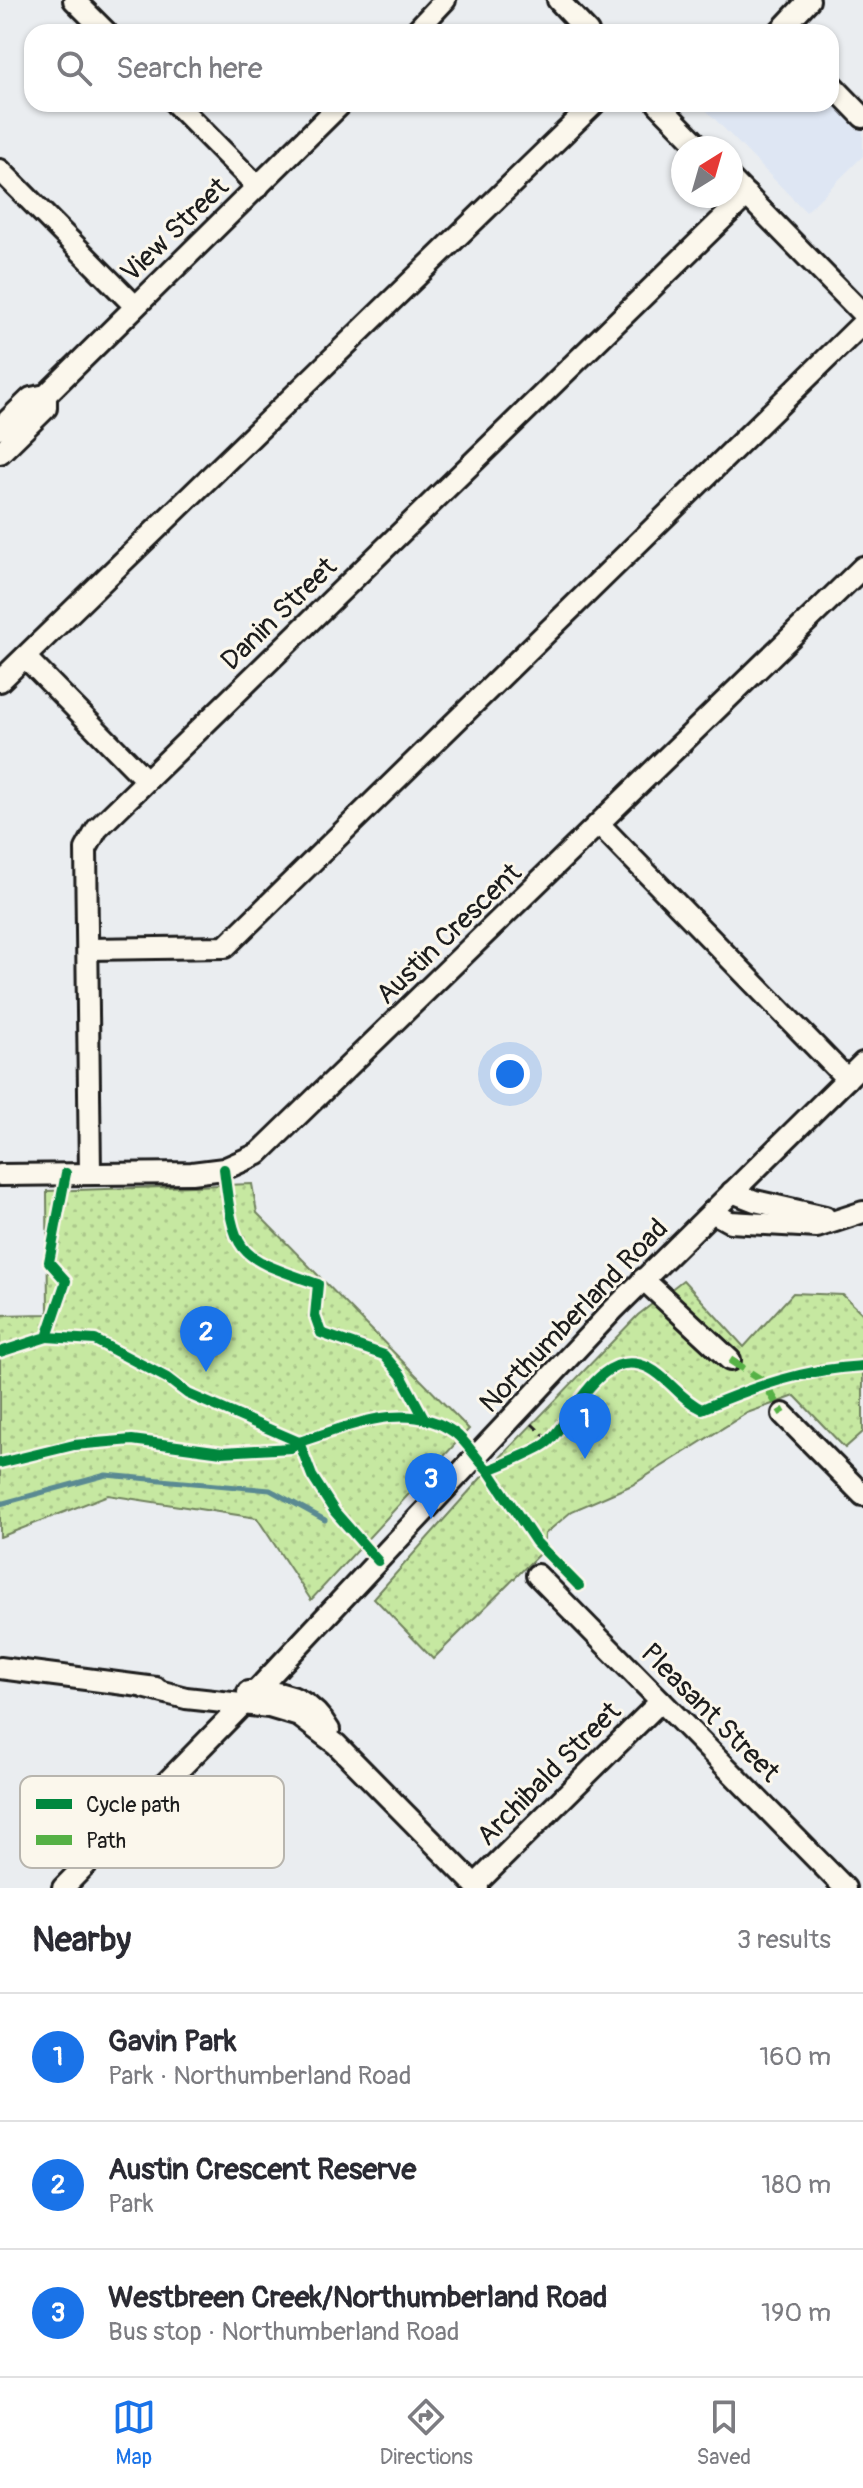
<!DOCTYPE html>
<meta charset="utf-8">
<style>
:root{--surface:#fff;--page:#f7f7f7;--text:#2b2b33;--muted:#7c7c81;--line:#e1e1e2;--accent:#1a73e8}
body{margin:0;font-family:Pangolin,sans-serif;background:var(--page);color:var(--text)}
.compass{position:absolute;left:671px;top:136px;width:72px;height:72px;border-radius:50%;background:var(--surface);box-shadow:0 2px 6px #0004;rotate:37deg}
.you{position:absolute;left:510px;top:1074px;width:28px;height:28px;margin:-20px;border:6px solid #fff;border-radius:50%;background:#1a73e8;box-shadow:0 0 0 12px #1a73e833}
.badge{display:grid;place-items:center;width:52px;height:52px;border-radius:50%;background:var(--accent);color:#fff;font-size:26px;font-weight:700}
.pin{position:absolute;translate:-50% -66px;filter:drop-shadow(0 2px 4px #0008)}
.pin::after{content:'';position:absolute;top:42px;width:28px;height:24px;background:inherit;clip-path:polygon(0 0,100% 0,50% 100%)}
.list{margin:0;padding:0;list-style:none}
h2{display:flex;justify-content:space-between;align-items:center;height:104px;margin:0;padding:0 32px;font-size:34px}
h2 small{font-size:26px;font-weight:400;color:var(--muted)}
.list li{display:grid;grid-template-columns:52px 1fr auto;gap:24px;align-items:center;box-sizing:border-box;height:128px;padding:0 32px;border-top:2px solid var(--line)}
.list b{display:block;font-size:30px;white-space:nowrap}
.list p{margin:0;font-size:26px;white-space:nowrap;color:var(--muted)}
.list em{font-size:26px;font-style:normal;color:var(--muted)}
.icon{flex:none;width:44px;height:44px;fill:none;stroke:currentColor;stroke-width:2;stroke-linecap:round;stroke-linejoin:round}
.map{position:relative;flex:none;width:863px;height:1888px;overflow:hidden}
.search{position:absolute;background:var(--surface);box-shadow:0 2px 6px #0004;left:24px;right:24px;top:24px;height:88px;display:flex;align-items:center;gap:20px;box-sizing:border-box;padding:0 28px;border-radius:24px;color:var(--muted);font-size:30px}
.sheet{height:488px;background:var(--surface)}
nav{display:flex;justify-content:space-around;align-items:center;box-sizing:border-box;height:112px;border-top:2px solid var(--line);background:var(--surface);font-size:22px;color:var(--muted)}
nav a{display:grid;justify-items:center;gap:4px}
nav .on{color:var(--accent)}
.map>svg:first-child{display:block}
.built{fill:#dee6f3}
.park{fill:url(#park-dots);stroke:#71825e;stroke-width:2}
.lines{fill:none;stroke-linecap:round;stroke-linejoin:round}
.stream{stroke:#5a8a92;stroke-width:5}
.minor-casing{stroke:#1c1c1c;stroke-width:26}
.path{stroke:#1c1c1c;stroke-width:3;stroke-dasharray:8 6;stroke-linecap:butt}
.minor{stroke:#fbf7ec;stroke-width:20}
.quiet{stroke:#55b145;stroke-width:8;stroke-dasharray:16 8;stroke-linecap:butt}
.cycleway-casing{stroke:#fbf7ec;stroke-width:15}
.cycleway{stroke:#00873e;stroke-width:10}
.labels{text-anchor:middle;stroke-width:6;stroke-linejoin:round;paint-order:stroke}
.street-label{font-size:28px;fill:#1c1c1c;stroke:#fbf7ec}
.key{fill:#fbf7ec;stroke:#b8b5ae;stroke-width:2}
.key-label{font-size:22px;fill:#1c1c1c}
</style>
<div class="map">
<svg width="863" height="1888" viewBox="0 0 863 1888">
<defs>
<pattern id="park-dots" width="8" height="8" patternUnits="userSpaceOnUse" patternTransform="scale(2)"><rect width="8" height="8" fill="#c6e8a1"/><path d="M2 2h.1M6 6h.1" fill="none" stroke="#aac68a" stroke-width="1.8" stroke-linecap="round"/></pattern>
</defs>
<rect width="100%" height="100%" fill="#eaedf0"/>
<filter id="ink" filterUnits="userSpaceOnUse"><feTurbulence type="fractalNoise" baseFrequency=".0125" numOctaves="2"/><feDisplacementMap in="SourceGraphic" scale="16" xChannelSelector="R" yChannelSelector="G"/><feConvolveMatrix kernelMatrix="1 2 1 2 8 2 1 2 1" color-interpolation-filters="sRGB"/></filter>
<g filter="url(#ink)">
<polygon class="built" points="831,92 863,125 863,156 806,212 701,105 831,104"/>
<g class="park">
<polygon points="252,1184 257,1213 469,1429 311,1600 257,1518 108,1495 0,1537 0,1315 48,1314 47,1191"/>
<polygon points="683,1280 744,1347 793,1293 843,1295 863,1314 863,1432 845,1448 795,1396 747,1413 632,1485 572,1511 545,1534 544,1549 433,1659 374,1598 488,1470 638,1315"/>
</g>
<g class="lines">
<polyline class="stream" points="0,1504 106,1475 270,1490 325,1520"/>
<g class="minor-casing">
<g id="minor">
<polyline points="74,0 106,32"/>
<polyline points="558,0 588,32"/>
<polyline points="415,32 445,0"/>
<polyline points="779,32 809,0"/>
<polyline points="831,84 863,117"/>
<polyline points="176,104 258,187"/>
<polyline points="658,104 701,148"/>
<polyline points="0,170 135,306"/>
<polyline points="731,179 863,314"/>
<polyline points="0,428 31,398 46,395 341,104"/>
<polyline points="0,453 46,408 46,395"/>
<polyline points="25,657 146,780"/>
<polyline points="0,681 594,104"/>
<polyline points="599,824 847,1079"/>
<polyline points="88,949 225,947 863,323"/>
<polyline points="90,1173 86,849 97,829 747,195"/>
<polyline points="0,1175 192,1173 224,1169 258,1154 863,567"/>
<polyline points="732,1192 755,1201 825,1217"/>
<polyline points="712,1212 730,1222 817,1227 863,1212"/>
<polyline points="643,1279 730,1360"/>
<polyline points="783,1414 863,1495"/>
<polyline points="537,1575 845,1888"/>
<polyline points="0,1668 156,1688"/>
<polyline points="143,1687 186,1698 269,1707 299,1716 336,1744 478,1888"/>
<path d="M248,1692C282,1689 311,1699 329,1730"/>
<polyline points="475,1885 661,1701"/>
<polyline points="63,1888 256,1691 613,1310 863,1063"/>
</g>
</g>
<g class="path">
<polyline points="0,1352 47,1337 66,1281 49,1262 62,1193"/>
<polyline points="532,1424 550,1441"/>
</g>
<use href="#minor" class="minor"/>
<polyline class="quiet" points="730,1360 764,1382 783,1414"/>
<g class="cycleway-casing">
<g id="cycleway">
<path d="M224,1169C235,1258 235,1255 318,1284L315,1316L321,1333L384,1355L401,1375L424,1418"/>
<polyline points="47,1337 95,1340 167,1378 188,1394 299,1442 312,1476 335,1512 378,1561"/>
<polyline points="0,1352 47,1337 66,1281 49,1262 66,1173"/>
<path d="M0,1463L74,1445L132,1440L222,1452L291,1448L299,1442C348,1427 408,1398 455,1433C468,1443 475,1458 488,1470C498,1467 542,1448 548,1442C574,1418 600,1344 649,1368C669,1378 681,1400 702,1409C756,1386 804,1369 863,1366"/>
<polyline points="488,1470 536,1542 579,1586"/>
</g>
</g>
<use href="#cycleway" class="cycleway"/>
</g>
</g>
<g class="labels">
<g class="street-label">
<text transform="translate(174 229) rotate(-44)" y="10">View Street</text>
<text transform="translate(278 613) rotate(-44)" y="10">Danin Street</text>
<text transform="translate(448 933) rotate(-44)" y="10">Austin Crescent</text>
<text transform="translate(573 1315) rotate(-46)" y="10">Northumberland Road</text>
<text transform="translate(711 1712) rotate(45)" y="10">Pleasant Street</text>
<text transform="translate(548 1773) rotate(-45)" y="10">Archibald Street</text>
</g>
</g>
<rect x="20" y="1776" width="264" height="92" rx="12" class="key"/>
<rect x="36" y="1799" width="36" height="10" fill="#00873e"/>
<rect x="36" y="1835" width="36" height="10" fill="#55b145"/>
<g class="key-label">
<text x="86" y="1812">Cycle path</text>
<text x="86" y="1848">Path</text>
</g>
</svg>
<svg class="compass" viewBox="-18 -18 36 36"><path d="M0-13l5 13h-10z" fill="#e53935"/><path d="M0 13l5-13h-10z" fill="#7c7c81"/></svg>
<div class="you"></div>
<div class="pin badge" style="left:585px;top:1459px">1</div>
<div class="pin badge" style="left:206px;top:1372px">2</div>
<div class="pin badge" style="left:431px;top:1519px">3</div>
<div class="search"><svg class="icon" aria-label="search" viewBox="0 0 24 24"><circle cx="10" cy="10" r="6"/><path d="M15 15l6 6"/></svg>Search here</div>
</div>
<section class="sheet">
<h2>Nearby<small>3 results</small></h2>
<ul class="list">
<li><span class="badge">1</span><div><b>Gavin Park</b><p>Park · Northumberland Road</p></div><em>160 m</em></li>
<li><span class="badge">2</span><div><b>Austin Crescent Reserve</b><p>Park</p></div><em>180 m</em></li>
<li><span class="badge">3</span><div><b>Westbreen Creek/Northumberland Road</b><p>Bus stop · Northumberland Road</p></div><em>190 m</em></li>
</ul>
</section>
<nav>
<a class="on"><svg class="icon" aria-label="map" viewBox="0 0 24 24"><path d="M3 6l6-2 6 2 6-2v14l-6 2-6-2-6 2zM9 4v14M15 6v14"/></svg>Map</a>
<a><svg class="icon" aria-label="directions" viewBox="0 0 24 24"><path d="M12 3l9 9-9 9-9-9zM9 14v-3h6M13 9l2 2-2 2"/></svg>Directions</a>
<a><svg class="icon" aria-label="saved" viewBox="0 0 24 24"><path d="M7 4h10v16l-5-4-5 4z"/></svg>Saved</a>
</nav>
